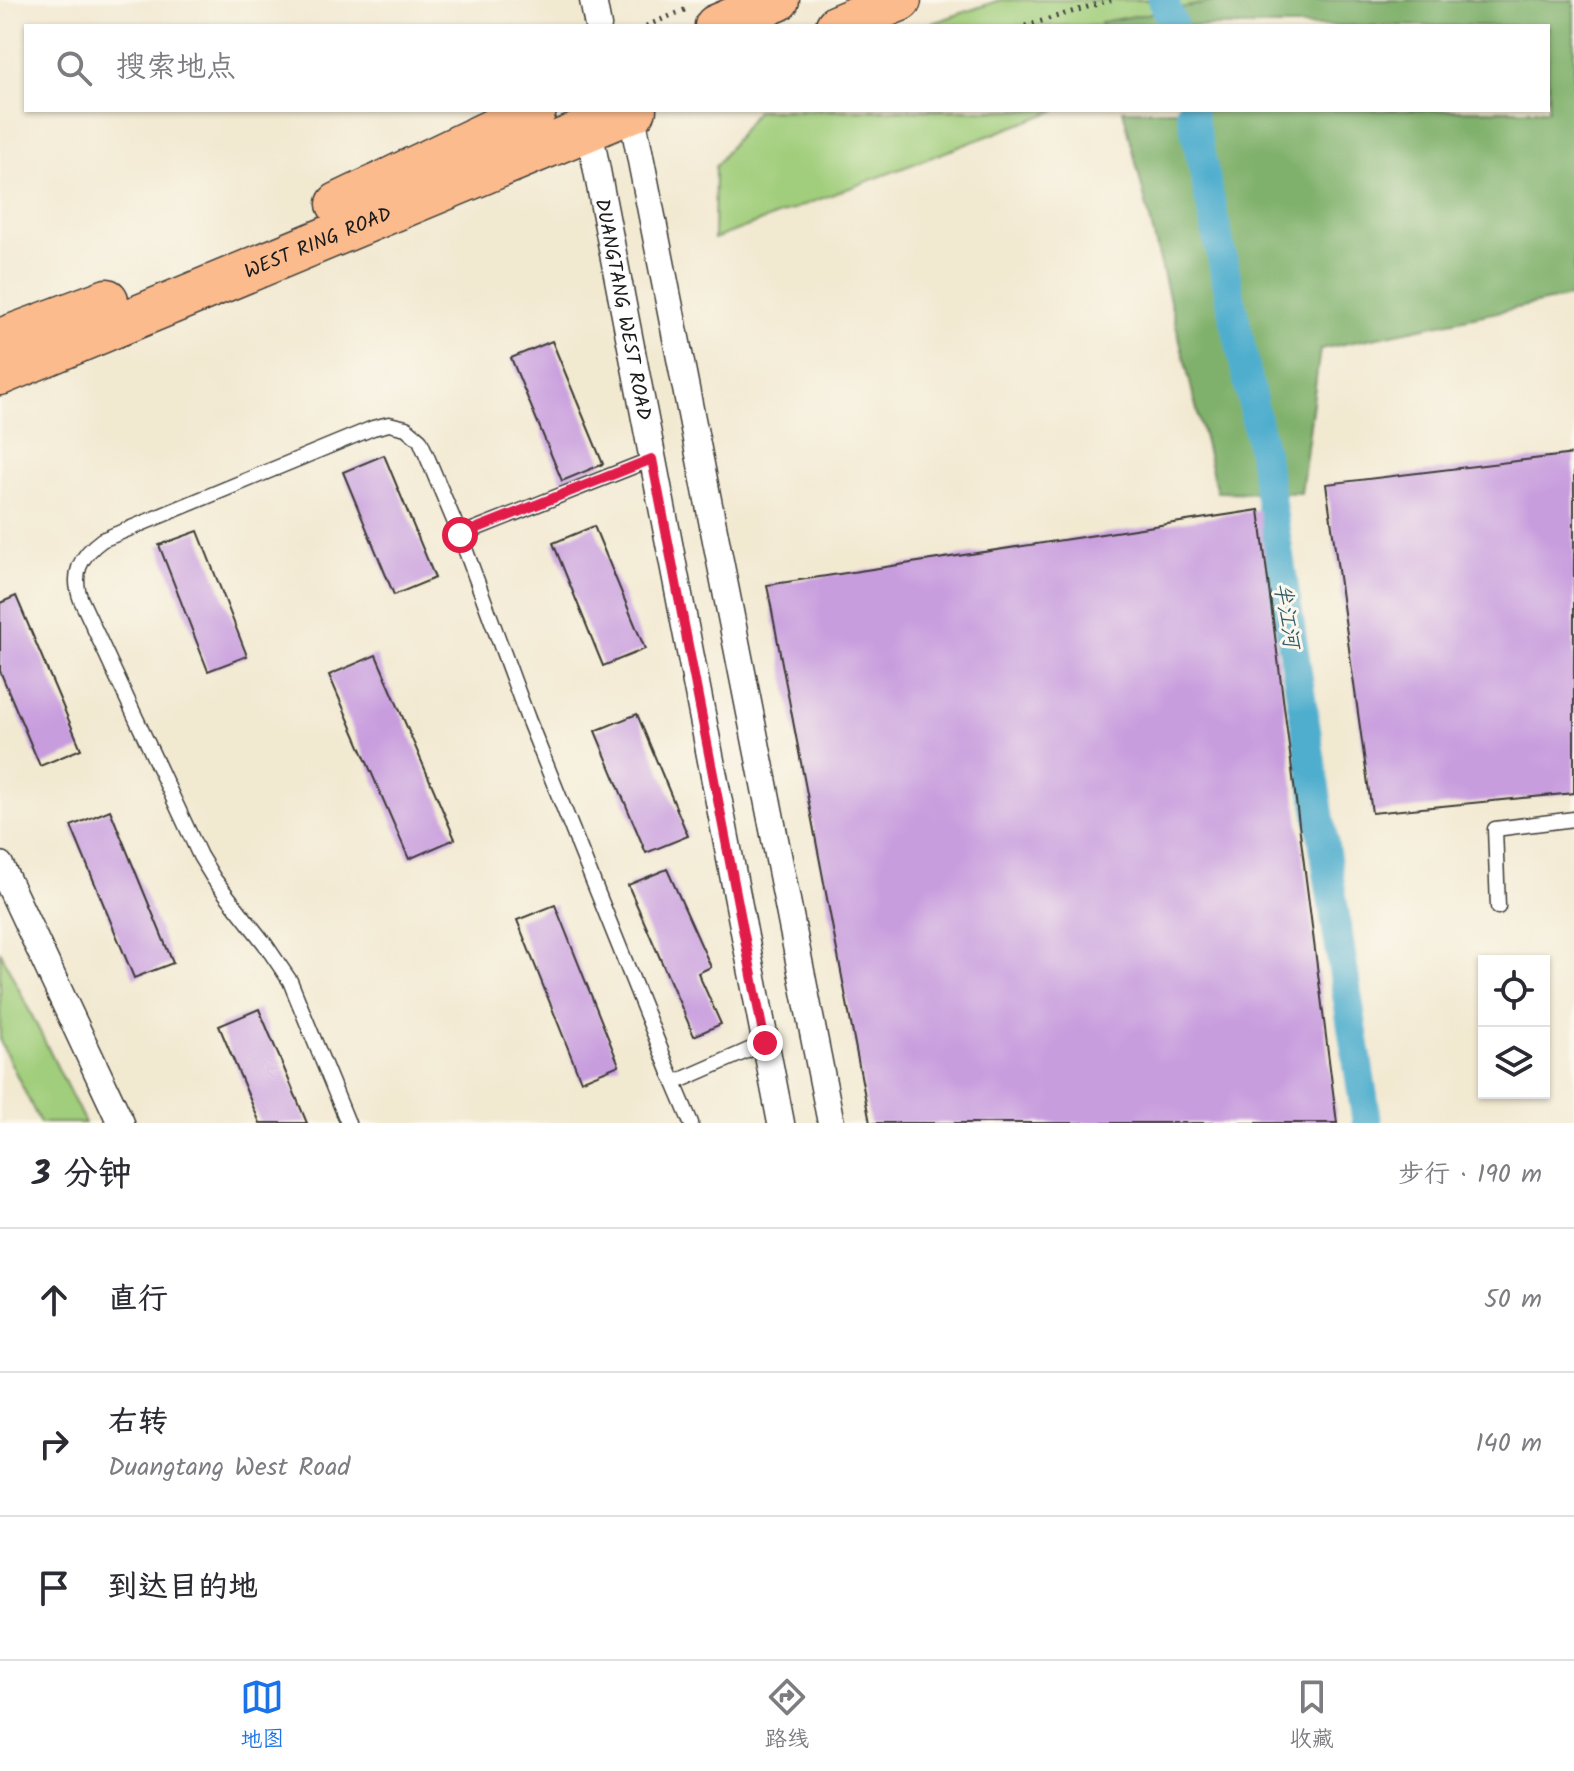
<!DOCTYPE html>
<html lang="zh">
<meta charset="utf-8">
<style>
:root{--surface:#fff;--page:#f7f7f7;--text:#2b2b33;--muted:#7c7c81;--line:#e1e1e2;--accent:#1a73e8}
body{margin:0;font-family:Kalam,"LXGW WenKai TC",sans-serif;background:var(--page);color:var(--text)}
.controls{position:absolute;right:24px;bottom:24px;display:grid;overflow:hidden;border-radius:0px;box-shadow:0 2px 6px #0004}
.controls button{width:72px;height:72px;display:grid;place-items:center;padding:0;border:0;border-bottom:2px solid var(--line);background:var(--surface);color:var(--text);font:40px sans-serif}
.stop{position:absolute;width:24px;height:24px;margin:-18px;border:6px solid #e11d48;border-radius:50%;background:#fff}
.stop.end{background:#e11d48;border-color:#fff;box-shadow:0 2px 8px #0008}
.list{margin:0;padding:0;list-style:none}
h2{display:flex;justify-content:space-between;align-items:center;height:104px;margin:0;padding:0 32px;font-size:34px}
h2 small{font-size:26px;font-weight:400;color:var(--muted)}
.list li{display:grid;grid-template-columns:52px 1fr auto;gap:24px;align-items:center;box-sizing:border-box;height:144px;padding:0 32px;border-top:2px solid var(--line)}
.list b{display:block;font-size:30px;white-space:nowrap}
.list p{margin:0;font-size:26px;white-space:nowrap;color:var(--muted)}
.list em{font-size:26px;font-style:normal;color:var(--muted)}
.icon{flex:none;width:44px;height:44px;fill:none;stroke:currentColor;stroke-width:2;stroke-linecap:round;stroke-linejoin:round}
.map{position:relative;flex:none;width:1574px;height:1123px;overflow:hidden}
.search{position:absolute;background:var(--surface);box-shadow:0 2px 6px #0004;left:24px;right:24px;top:24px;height:88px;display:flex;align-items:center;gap:20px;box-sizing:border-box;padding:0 28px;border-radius:0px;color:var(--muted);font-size:30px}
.sheet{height:536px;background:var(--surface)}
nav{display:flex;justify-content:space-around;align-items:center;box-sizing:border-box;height:112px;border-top:2px solid var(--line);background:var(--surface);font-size:22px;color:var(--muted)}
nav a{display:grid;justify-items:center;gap:4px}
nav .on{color:var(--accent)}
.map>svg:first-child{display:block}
.green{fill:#a1ce7c;stroke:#5e754c;stroke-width:2}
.forest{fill:#80b16c;stroke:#4e6644;stroke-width:2}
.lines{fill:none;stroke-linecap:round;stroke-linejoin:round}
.canal{stroke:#4faece;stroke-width:30}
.building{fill:#c89dde}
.lane-casing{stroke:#3c3b37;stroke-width:17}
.street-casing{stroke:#3c3b37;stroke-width:29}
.primary-casing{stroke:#3c3b37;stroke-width:45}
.path{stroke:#3c3b37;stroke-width:5;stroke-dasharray:2 6;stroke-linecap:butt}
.lane{stroke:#fff;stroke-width:14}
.street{stroke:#fff;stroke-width:26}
.primary{stroke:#fbbb8d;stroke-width:42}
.route{stroke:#e11d48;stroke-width:10}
.labels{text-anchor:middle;stroke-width:6;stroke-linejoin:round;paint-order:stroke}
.street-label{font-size:20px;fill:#1c1c1c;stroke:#fbf7ec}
.water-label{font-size:22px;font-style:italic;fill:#335e6c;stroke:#fbf7ec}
</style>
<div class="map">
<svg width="1574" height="1123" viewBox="0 0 1574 1123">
<rect width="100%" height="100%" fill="#fbf7ec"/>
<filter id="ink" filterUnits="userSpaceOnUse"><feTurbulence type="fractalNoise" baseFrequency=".0125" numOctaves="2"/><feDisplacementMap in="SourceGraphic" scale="16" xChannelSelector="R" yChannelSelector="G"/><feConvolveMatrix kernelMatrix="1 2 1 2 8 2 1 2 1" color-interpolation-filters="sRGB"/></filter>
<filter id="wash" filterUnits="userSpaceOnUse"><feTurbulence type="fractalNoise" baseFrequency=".006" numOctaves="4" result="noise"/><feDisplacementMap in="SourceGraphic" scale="32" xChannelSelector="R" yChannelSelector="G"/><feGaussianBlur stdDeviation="1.8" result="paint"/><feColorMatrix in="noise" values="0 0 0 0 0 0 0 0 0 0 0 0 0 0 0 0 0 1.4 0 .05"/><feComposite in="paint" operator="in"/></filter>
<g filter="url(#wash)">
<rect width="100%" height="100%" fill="#f2e9d1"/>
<g class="green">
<polygon points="1000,0 1225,0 1102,22 1102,26 924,26"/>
<polygon points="757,110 1057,110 714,239 715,167"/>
<polygon points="0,951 85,1123 40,1123 0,1041"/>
</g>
<polygon class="forest" points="1225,0 1574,0 1574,296 1320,349 1301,493 1217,492 1123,110 1548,110 1548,26 1102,26 1101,22"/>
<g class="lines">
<g class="canal">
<polyline points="1163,0 1173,26"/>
<polyline points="1191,110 1263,453 1367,1123"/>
</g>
</g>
<g id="blocks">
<g class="building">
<polygon points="552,341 603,464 562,481 511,358"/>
<polygon points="1574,454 1574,793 1372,813 1326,484"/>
<polygon points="384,455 435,578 394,595 343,472"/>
<polygon points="1259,510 1337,1123 870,1123 767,585"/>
<polygon points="594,526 645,649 603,666 553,543"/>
<polygon points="198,531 247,656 208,671 159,545"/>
<polygon points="16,596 81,749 40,766 0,671 0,603"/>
<polygon points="376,655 455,839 409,859 329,675"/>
<polygon points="637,714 688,836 646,853 595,731"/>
<polygon points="110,810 173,963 134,978 71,826"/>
<polygon points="667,869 711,967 698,973 721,1024 694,1036 628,885"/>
<polygon points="555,905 619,1065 581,1081 517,920"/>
<polygon points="259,1009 307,1123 260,1123 219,1026"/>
</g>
</g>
</g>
<g filter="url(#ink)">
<use href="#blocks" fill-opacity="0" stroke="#3c3b37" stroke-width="2"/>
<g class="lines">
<g class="lane-casing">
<g id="lane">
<polyline points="652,459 460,535 528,719 674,1083 765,1043"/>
<polyline points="1498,907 1495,829 1574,819"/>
<polyline points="674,1083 691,1123"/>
<path d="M348,1123L290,981L265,944L214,879L200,856L81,600C71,574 80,556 102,540L373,428L389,424L406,428L420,440L460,535"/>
</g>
</g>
<g class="street-casing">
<g id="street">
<polyline points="593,0 598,26"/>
<polyline points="631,110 831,1123"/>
<path id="s1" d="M592,117L589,129L781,1123"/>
<polyline points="0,865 121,1123"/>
</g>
</g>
<g class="primary-casing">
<g id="primary">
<polyline points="716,26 778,0"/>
<polyline points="837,26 900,0"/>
<polyline points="338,204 535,110"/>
<polyline points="0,340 107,300"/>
<path id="s2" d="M0,374L635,110"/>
</g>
</g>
<g class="path">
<polyline points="646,26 687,9"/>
<polyline points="1025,26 1111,0"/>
</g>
<use href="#lane" class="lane"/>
<use href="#street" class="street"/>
<use href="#primary" class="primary"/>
</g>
</g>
<g class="lines" filter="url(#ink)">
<polyline class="route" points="460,535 652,459 765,1043"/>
</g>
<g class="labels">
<g class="street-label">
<text dy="7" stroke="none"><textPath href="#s2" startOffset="344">WEST RING ROAD</textPath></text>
<text dy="7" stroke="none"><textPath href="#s1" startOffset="196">DUANGTANG WEST ROAD</textPath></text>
</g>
<g class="water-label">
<text transform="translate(1288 615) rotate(81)" y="8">半江河</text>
</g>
</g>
</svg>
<div class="controls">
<button><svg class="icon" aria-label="locate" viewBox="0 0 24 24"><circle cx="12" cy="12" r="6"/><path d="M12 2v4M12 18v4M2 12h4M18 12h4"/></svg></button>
<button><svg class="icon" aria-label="layers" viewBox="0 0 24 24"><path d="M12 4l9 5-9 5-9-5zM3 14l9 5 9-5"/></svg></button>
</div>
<div class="stop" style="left:460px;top:535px"></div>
<div class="stop end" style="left:765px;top:1043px"></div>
<div class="search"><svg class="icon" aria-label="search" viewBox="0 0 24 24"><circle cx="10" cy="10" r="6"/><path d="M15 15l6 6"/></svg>搜索地点</div>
</div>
<section class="sheet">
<h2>3 分钟<small>步行 · 190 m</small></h2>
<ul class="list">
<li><svg class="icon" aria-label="ahead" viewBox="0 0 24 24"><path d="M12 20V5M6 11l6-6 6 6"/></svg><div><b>直行</b></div><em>50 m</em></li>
<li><svg class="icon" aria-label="right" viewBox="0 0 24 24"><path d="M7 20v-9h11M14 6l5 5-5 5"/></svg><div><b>右转</b><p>Duangtang West Road</p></div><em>140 m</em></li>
<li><svg class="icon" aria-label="arrive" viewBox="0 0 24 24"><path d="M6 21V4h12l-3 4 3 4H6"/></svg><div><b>到达目的地</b></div></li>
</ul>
</section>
<nav>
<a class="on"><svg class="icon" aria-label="map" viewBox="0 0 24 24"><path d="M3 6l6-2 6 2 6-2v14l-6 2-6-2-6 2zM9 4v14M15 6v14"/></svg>地图</a>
<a><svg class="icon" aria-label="directions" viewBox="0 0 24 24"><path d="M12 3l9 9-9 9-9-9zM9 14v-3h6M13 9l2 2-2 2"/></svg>路线</a>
<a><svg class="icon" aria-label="saved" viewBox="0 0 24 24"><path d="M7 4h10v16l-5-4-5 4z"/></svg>收藏</a>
</nav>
